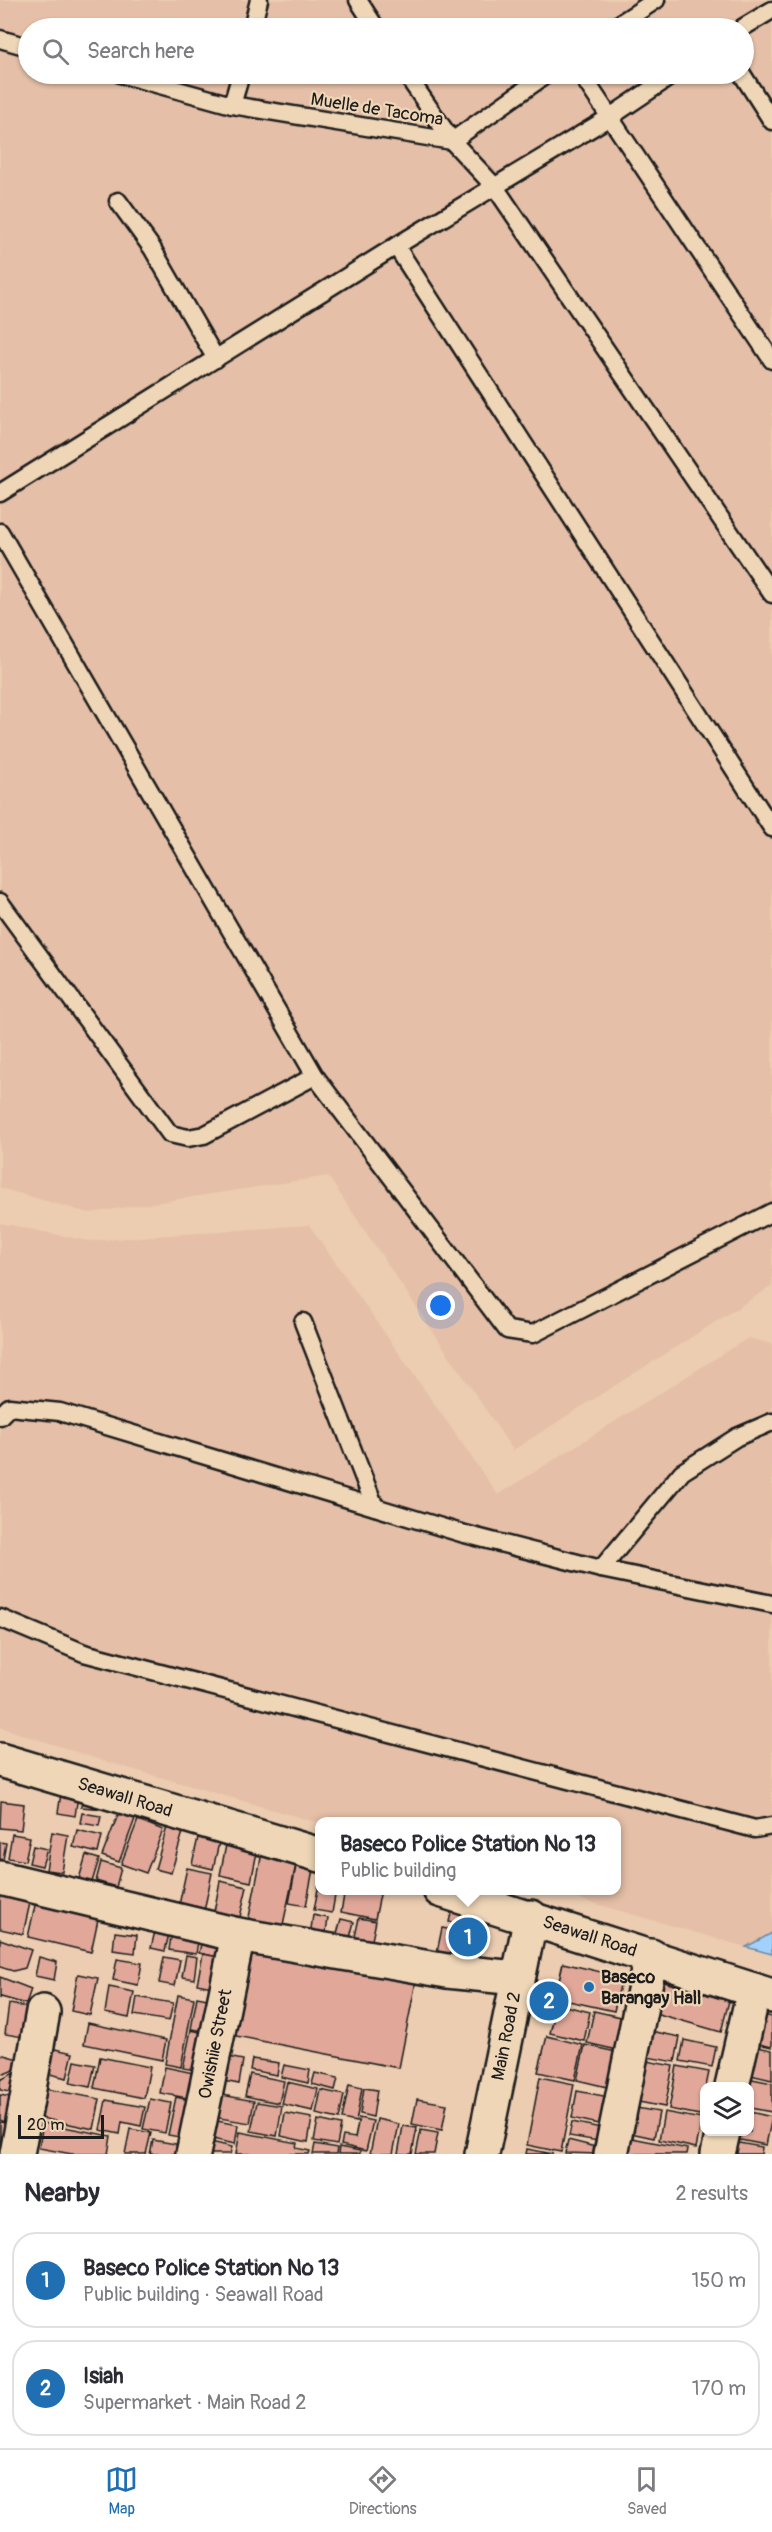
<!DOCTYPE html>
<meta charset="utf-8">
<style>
:root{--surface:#fff;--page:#f7f7f7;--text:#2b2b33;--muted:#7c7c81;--line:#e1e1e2;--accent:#1f6fb2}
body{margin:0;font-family:Pangolin,sans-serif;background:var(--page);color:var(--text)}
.controls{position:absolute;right:18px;bottom:18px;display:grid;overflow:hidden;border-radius:12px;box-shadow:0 2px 4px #0004}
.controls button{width:54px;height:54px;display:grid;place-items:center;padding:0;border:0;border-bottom:2px solid var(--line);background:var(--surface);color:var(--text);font:30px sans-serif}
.scale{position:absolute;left:18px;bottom:15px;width:86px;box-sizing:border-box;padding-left:6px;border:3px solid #1c1c1c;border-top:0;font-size:16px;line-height:21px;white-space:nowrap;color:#1c1c1c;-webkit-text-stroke:4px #efd6b7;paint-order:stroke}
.you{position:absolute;left:441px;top:1306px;width:21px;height:21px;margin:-15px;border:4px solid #fff;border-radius:50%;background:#1a73e8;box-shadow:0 0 0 9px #1a73e833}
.badge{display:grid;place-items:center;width:39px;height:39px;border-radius:50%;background:var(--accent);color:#fff;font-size:20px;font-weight:700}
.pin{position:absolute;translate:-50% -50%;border:3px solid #fff;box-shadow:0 2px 6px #0006}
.popup{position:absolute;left:315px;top:1817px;width:306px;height:78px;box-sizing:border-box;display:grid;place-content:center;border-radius:12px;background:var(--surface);filter:drop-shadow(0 2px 4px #0005);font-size:20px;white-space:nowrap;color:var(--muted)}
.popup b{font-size:22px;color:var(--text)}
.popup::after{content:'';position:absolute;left:50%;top:100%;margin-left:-12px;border:12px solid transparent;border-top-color:var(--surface)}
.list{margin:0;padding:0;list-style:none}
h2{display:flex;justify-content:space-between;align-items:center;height:78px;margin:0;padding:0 24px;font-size:26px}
h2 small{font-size:20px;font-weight:400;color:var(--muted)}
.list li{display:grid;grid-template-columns:39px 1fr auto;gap:18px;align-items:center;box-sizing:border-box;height:96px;margin:0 12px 12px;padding:0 12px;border:2px solid var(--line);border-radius:24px}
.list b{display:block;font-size:22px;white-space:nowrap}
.list p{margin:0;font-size:20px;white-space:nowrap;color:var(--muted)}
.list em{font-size:20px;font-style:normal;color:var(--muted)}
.icon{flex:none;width:33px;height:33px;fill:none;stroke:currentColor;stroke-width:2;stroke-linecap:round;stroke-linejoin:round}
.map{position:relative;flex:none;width:772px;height:2154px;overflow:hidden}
.search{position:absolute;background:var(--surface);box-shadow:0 2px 4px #0004;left:18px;right:18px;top:18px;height:66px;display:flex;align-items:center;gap:15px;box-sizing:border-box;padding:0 21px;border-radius:33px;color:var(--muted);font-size:22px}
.sheet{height:294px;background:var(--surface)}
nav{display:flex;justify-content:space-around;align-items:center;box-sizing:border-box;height:84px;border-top:2px solid var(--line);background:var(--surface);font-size:16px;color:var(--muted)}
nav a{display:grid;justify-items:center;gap:3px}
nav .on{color:var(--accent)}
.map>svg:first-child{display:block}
.built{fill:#e5bfa7;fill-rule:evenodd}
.water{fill:#a3d1fe;stroke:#6d89a4;stroke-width:1.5}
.building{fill:#e1a89a;stroke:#1c1c1c;stroke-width:1.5}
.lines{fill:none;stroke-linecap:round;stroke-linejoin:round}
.service-casing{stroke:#1c1c1c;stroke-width:21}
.minor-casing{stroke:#1c1c1c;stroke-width:38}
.service{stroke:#efd6b7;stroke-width:16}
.minor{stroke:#efd6b7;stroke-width:33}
.poi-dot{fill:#1f6fb2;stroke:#efd6b7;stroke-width:2}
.labels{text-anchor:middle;stroke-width:4.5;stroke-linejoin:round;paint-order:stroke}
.street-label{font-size:18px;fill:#1c1c1c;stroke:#efd6b7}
.poi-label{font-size:18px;font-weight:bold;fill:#1c1c1c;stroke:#efd6b7;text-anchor:start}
</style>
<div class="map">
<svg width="772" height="2154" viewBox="0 0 772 2154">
<rect width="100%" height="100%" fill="#eccdb1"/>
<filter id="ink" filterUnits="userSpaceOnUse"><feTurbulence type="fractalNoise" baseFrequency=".0167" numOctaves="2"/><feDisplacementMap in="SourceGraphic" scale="12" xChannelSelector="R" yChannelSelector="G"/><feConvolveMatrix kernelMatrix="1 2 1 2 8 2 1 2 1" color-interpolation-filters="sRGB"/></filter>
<g filter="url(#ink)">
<g class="built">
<path d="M0,0H772V1286L513,1450L328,1176L89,1213L0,1188ZM28,28H744V74H28Z"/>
<polygon points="0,1223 88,1241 309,1225 498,1495 748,1338 772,1344 772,1933 746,1947 551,1891 616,1890 616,1822 319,1823 104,1761 0,1727"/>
</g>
<polygon class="water" points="772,1933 772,1954 746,1947"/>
<g class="building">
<polygon points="62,1787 79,1789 75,1816 58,1813"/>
<polygon points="83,1793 107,1795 105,1809 81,1807"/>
<polygon points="1,1801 24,1804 21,1830 0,1828"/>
<polygon points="123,1802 139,1808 119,1862 102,1856"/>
<polygon points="82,1813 101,1816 99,1826 80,1823"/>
<polygon points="138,1820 163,1830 146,1873 121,1864"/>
<polygon points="167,1827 183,1832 171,1873 155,1869"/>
<polygon points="200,1829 221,1834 213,1869 192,1864"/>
<polygon points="77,1830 102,1836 98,1853 73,1847"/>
<polygon points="52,1832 68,1835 62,1872 46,1870"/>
<polygon points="12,1834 30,1837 25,1861 8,1858"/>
<polygon points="228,1835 259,1842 251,1882 220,1875"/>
<polygon points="0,1842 6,1843 3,1860 0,1859"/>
<polygon points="33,1846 47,1849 42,1866 29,1863"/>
<polygon points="262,1853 297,1860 282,1929 248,1922"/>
<polygon points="86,1855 99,1859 92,1882 79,1879"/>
<polygon points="297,1861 314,1864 306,1906 289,1903"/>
<polygon points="101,1862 121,1868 116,1887 96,1881"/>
<polygon points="187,1868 212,1873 204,1911 179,1905"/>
<polygon points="320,1878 320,1890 336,1890 332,1913 314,1910"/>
<polygon points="220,1881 247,1887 240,1917 214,1912"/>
<polygon points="345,1890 381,1890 375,1919 341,1912"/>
<polygon points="0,1896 30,1903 23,1934 0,1929"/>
<polygon points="36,1901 100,1910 91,1952 28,1937"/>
<polygon points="453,1905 479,1912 474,1928 449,1922"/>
<polygon points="313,1915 328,1918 325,1939 310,1936"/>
<polygon points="359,1918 376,1921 371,1945 354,1941"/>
<polygon points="341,1919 354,1922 348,1945 335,1941"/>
<polygon points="442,1928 475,1934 468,1964 436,1957"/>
<polygon points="172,1930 199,1934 196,1954 169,1950"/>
<polygon points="155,1931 169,1934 165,1951 151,1948"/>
<polygon points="115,1932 137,1935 135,1953 113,1950"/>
<polygon points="203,1935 222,1938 218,1957 199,1953"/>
<polygon points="0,1939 31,1950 25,1968 13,1971 0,1967"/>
<polygon points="249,1944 417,1976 399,2068 231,2035"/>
<polygon points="203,1954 223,1958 217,1988 197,1984"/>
<polygon points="186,1955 197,1957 194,1979 182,1977"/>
<polygon points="39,1957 57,1962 54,1980 35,1976"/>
<polygon points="164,1957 180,1960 175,1986 159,1983"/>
<polygon points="117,1959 142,1963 138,1985 113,1980"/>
<polygon points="563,1963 622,1977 614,2011 555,1998"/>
<polygon points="78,1974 98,1978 90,2015 71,2011"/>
<polygon points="0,1977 31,1989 26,2004 1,1997 0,1999"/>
<polygon points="657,1980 729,2001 721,2032 648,2011"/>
<polygon points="109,1987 134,1992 129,2018 105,2013"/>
<polygon points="178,1995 194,1998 181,2067 165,2064"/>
<polygon points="137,1997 173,2003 169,2021 134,2015"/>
<polygon points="197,1997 218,2001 212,2032 191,2029"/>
<polygon points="9,2004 34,2008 29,2038 5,2034"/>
<polygon points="557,2004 590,2012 584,2041 550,2033"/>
<polygon points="594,2011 625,2018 617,2050 587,2043"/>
<polygon points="756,2013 772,2017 772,2047 750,2042"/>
<polygon points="88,2023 166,2040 162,2060 84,2044"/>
<polygon points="641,2029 680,2037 675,2062 636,2055"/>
<polygon points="191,2030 213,2035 206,2072 183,2068"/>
<polygon points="547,2036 583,2045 575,2080 538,2072"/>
<polygon points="684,2040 716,2047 712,2067 680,2061"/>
<polygon points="585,2045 616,2052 607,2087 577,2080"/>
<polygon points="752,2046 772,2050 772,2080 746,2074"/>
<polygon points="46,2047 73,2053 67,2078 41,2072"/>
<polygon points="0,2054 22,2060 21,2067 4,2074 0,2073"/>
<polygon points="223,2056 243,2060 239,2084 218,2080"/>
<polygon points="100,2057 150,2067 144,2098 94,2088"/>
<polygon points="252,2059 279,2063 277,2075 250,2070"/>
<polygon points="636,2059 673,2066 665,2107 628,2100"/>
<polygon points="75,2061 95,2065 90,2087 70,2083"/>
<polygon points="284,2065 310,2070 308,2083 281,2077"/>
<polygon points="677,2066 709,2072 700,2115 669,2109"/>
<polygon points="165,2067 203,2075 198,2100 160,2093"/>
<polygon points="14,2073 30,2076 13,2093 0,2090 0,2080"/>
<polygon points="315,2073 338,2078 335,2090 312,2084"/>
<polygon points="250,2074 284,2081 279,2103 245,2096"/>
<polygon points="540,2077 574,2084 561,2152 527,2145"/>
<polygon points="747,2078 772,2083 772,2112 750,2108 750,2086 745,2086"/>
<polygon points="287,2082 318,2089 313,2111 282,2104"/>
<polygon points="349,2085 362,2088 356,2122 342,2119"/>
<polygon points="364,2088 377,2090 373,2117 360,2114"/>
<polygon points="47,2089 100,2099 94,2129 41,2118"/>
<polygon points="321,2090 344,2095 339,2119 316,2114"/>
<polygon points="577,2091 609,2097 603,2125 572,2118"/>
<polygon points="217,2094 254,2101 250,2123 213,2117"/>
<polygon points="0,2095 10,2097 5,2122 0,2120"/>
<polygon points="176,2097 197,2102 190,2139 168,2135"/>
<polygon points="150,2099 171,2103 165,2133 143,2129"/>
<polygon points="417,2099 447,2104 442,2130 412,2124"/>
<polygon points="106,2100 145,2107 141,2126 122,2122 120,2134 100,2130"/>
<polygon points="257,2102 282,2106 277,2136 251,2131"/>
<polygon points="631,2107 659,2112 654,2138 626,2132"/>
<polygon points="664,2112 702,2119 696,2148 659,2140"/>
<polygon points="750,2112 772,2117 766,2145 735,2139 737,2132 750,2132"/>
<polygon points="285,2113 312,2118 308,2142 281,2136"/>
<polygon points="359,2118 373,2121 366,2151 341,2145 343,2136 355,2138"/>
<polygon points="377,2119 399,2124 393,2154 370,2154"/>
<polygon points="212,2120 238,2125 235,2144 208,2138"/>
<polygon points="318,2120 341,2125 337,2145 314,2141"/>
<polygon points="0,2122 6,2123 2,2144 0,2144"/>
<polygon points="572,2122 601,2128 598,2141 569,2136"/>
<polygon points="43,2123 111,2136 108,2154 72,2154 39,2148"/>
<polygon points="403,2126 417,2128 412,2154 398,2154"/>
<polygon points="130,2129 151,2133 146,2154 125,2154"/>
<polygon points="421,2130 438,2133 434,2154 416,2154"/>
<polygon points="240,2132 297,2143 296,2148 310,2151 309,2154 236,2154"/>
<polygon points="627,2137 688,2149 687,2154 624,2154"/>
<polygon points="153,2140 187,2146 185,2154 150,2154"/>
<polygon points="568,2140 600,2148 599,2154 565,2153"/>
<polygon points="207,2141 232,2147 230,2154 204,2154"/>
<polygon points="733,2142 762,2147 761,2154 731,2154"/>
<polygon points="315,2144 337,2148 336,2154 313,2154"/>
<polygon points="339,2147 360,2151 360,2154 338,2154"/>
<polygon points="527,2149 553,2154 526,2154"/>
</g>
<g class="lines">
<g class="service-casing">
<g id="service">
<polyline points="358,0 376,28"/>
<polyline points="252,28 259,0"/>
<polyline points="613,28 656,0"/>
<polyline points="742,28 772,10"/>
<polyline points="0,39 28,47"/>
<polyline points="120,74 232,105 452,141"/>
<polyline points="406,74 452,141 495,187 772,594"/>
<polyline points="581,74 772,360"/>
<polyline points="742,74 772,121"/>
<polyline points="232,105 241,74"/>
<polyline points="452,141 547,74"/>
<polyline points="118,201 152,248 216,359"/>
<polyline points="396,246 772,828"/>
<polyline points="0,493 396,246 610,117 674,74"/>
<polyline points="0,532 315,1076"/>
<polyline points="0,902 170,1134 188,1138 204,1135 315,1076 507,1330 533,1334 772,1212"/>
<polyline points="303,1322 375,1507"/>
<polyline points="0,1416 9,1407 60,1412 461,1533 601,1569 772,1604"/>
<polyline points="601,1569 682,1472 737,1437 772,1422"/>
<polyline points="0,1618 84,1653 755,1829 772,1826"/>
</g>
</g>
<g class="minor-casing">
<g id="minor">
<polyline points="0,1760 320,1855"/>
<polyline points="0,1878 238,1935 447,1971 517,1978"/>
<polyline points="440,1890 772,1996"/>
<polyline points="732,2086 754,1990"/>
<polyline points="17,2154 43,2012"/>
<polyline points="193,2154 238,1935"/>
<polyline points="482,2154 531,1917"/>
<polyline points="611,2154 651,1956"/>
<polyline points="718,2154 723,2132"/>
</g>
</g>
<use href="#service" class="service"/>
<use href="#minor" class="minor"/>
</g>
</g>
<circle class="poi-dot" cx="589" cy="1987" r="6"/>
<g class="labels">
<g class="street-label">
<text transform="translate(377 109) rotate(9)" y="6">Muelle de Tacoma</text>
<text transform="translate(125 1797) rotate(17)" y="6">Seawall Road</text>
<text transform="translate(590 1936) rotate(18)" y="6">Seawall Road</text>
<text transform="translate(506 2036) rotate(-79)" y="6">Main Road 2</text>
<text transform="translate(215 2044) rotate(-79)" y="6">Owishiie Street</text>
</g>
<g class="poi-label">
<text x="601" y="1983">Baseco<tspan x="601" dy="21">Barangay Hall</tspan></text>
</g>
</g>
</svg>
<div class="controls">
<button><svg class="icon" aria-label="layers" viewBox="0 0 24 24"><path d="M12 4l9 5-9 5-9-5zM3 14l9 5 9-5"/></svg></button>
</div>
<div class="scale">20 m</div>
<div class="you"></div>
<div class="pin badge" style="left:468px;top:1937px">1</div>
<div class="popup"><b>Baseco Police Station № 13</b>Public building</div>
<div class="pin badge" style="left:549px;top:2001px">2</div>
<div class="search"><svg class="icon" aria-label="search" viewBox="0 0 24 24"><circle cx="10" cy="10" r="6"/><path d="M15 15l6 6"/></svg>Search here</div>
</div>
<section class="sheet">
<h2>Nearby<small>2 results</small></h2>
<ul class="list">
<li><span class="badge">1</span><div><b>Baseco Police Station № 13</b><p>Public building · Seawall Road</p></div><em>150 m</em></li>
<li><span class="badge">2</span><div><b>Isiah</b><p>Supermarket · Main Road 2</p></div><em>170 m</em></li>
</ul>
</section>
<nav>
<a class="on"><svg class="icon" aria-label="map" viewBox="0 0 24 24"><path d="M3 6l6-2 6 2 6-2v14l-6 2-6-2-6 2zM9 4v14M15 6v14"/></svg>Map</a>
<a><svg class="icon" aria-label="directions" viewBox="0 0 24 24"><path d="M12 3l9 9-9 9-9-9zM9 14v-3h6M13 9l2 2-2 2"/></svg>Directions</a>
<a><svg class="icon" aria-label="saved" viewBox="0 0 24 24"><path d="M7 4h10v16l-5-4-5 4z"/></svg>Saved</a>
</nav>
